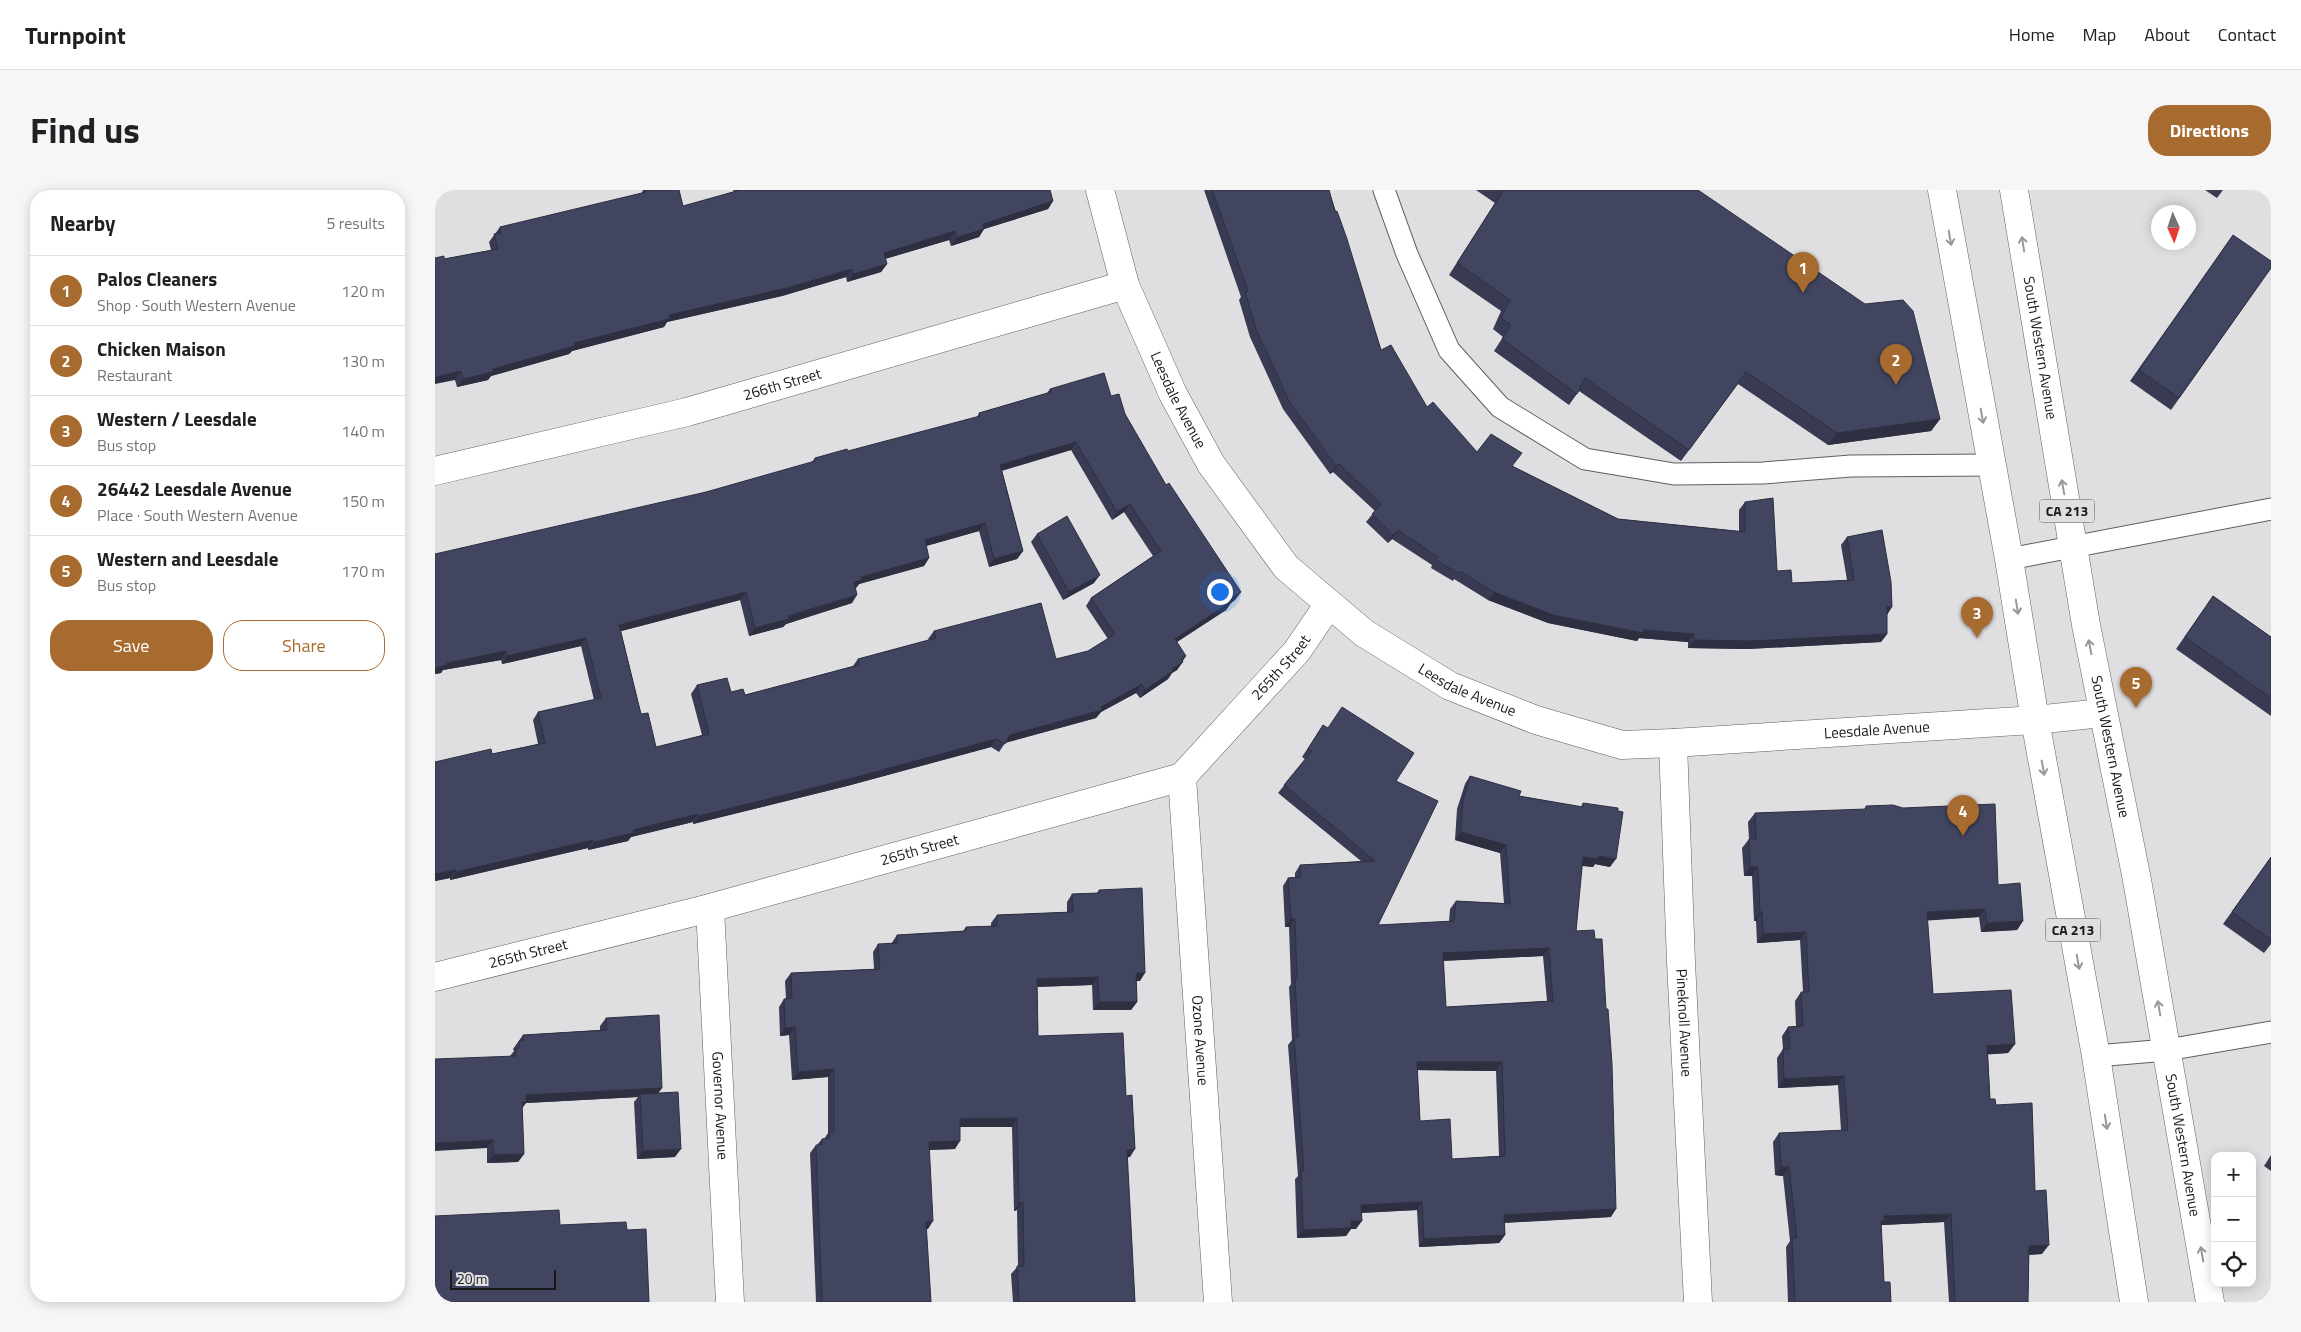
<!DOCTYPE html>
<meta charset="utf-8">
<style>
:root{--surface:#fff;--page:#f6f6f6;--text:#202124;--muted:#757577;--line:#e0e0e0;--accent:#a86b2f}
body{margin:0;font-family:"Titillium Web",sans-serif;background:var(--page);color:var(--text)}
.controls{position:absolute;right:15px;bottom:15px;display:grid;overflow:hidden;border-radius:10px;box-shadow:0 2px 12px #0003}
.controls button{width:45px;height:45px;display:grid;place-items:center;padding:0;border:0;border-bottom:1px solid var(--line);background:var(--surface);color:var(--text);font:25px sans-serif}
.compass{position:absolute;left:1716px;top:15px;width:45px;height:45px;border-radius:50%;background:var(--surface);box-shadow:0 2px 12px #0003;rotate:177deg}
.scale{position:absolute;left:15px;bottom:12px;width:106px;box-sizing:border-box;padding-left:5px;border:2px solid #19191a;border-top:0;font-size:14px;line-height:18px;white-space:nowrap;color:#19191a;-webkit-text-stroke:4px #dfdfe2;paint-order:stroke}
.you{position:absolute;left:784px;top:401px;width:18px;height:18px;margin:-12px;border:4px solid #fff;border-radius:50%;background:#1a73e8;box-shadow:0 0 0 8px #1a73e833}
.badge{display:grid;place-items:center;width:32px;height:32px;border-radius:50%;background:var(--accent);color:#fff;font-size:16px;font-weight:700}
.pin{position:absolute;translate:-50% -41px;filter:drop-shadow(0 1px 2px #0008)}
.pin::after{content:'';position:absolute;top:26px;width:18px;height:15px;background:inherit;clip-path:polygon(0 0,100% 0,50% 100%)}
.list{margin:0;padding:0;list-style:none}
h2{display:flex;justify-content:space-between;align-items:center;height:65px;margin:0;padding:0 20px;font-size:21px}
h2 small{font-size:16px;font-weight:400;color:var(--muted)}
.list li{display:grid;grid-template-columns:32px 1fr auto;gap:15px;align-items:center;box-sizing:border-box;height:70px;padding:0 20px;border-top:1px solid var(--line)}
.list b{display:block;font-size:19px;white-space:nowrap}
.list p{margin:0;font-size:16px;white-space:nowrap;color:var(--muted)}
.list em{font-size:16px;font-style:normal;color:var(--muted)}
.actions{display:flex;gap:10px;padding:15px 20px}
.actions a{flex:1;padding:11px 0;border:1px solid var(--accent);border-radius:20px;text-align:center;font-size:18px;color:var(--accent)}
.actions .main{background:var(--accent);color:#fff}
.icon{flex:none;width:28px;height:28px;fill:none;stroke:currentColor;stroke-width:2;stroke-linecap:round;stroke-linejoin:round}
.map{position:relative;flex:none;width:1836px;height:1112px;overflow:hidden;border-radius:20px}
header{display:flex;align-items:center;gap:30px;box-sizing:border-box;height:70px;padding:0 25px;background:var(--surface);border-bottom:1px solid var(--line)}
header strong{font-size:24px}
nav{display:flex;gap:28px;margin-inline-start:auto;font-size:18px}
.intro{display:flex;align-items:center;justify-content:space-between;box-sizing:border-box;height:120px;padding:0 30px}
h1{margin:0;font-size:35px}
.button{padding:12px 22px;border-radius:20px;background:var(--accent);color:#fff;font-size:18px;font-weight:700}
main{display:flex;gap:30px;padding:0 30px}
aside{flex:1;background:var(--surface);border-radius:20px;box-shadow:0 2px 12px #0003}
.map>svg:first-child{display:block}
.lines{fill:none;stroke-linecap:round;stroke-linejoin:round}
.lane-casing{stroke:#5f5f62;stroke-width:23}
.street-casing{stroke:#5f5f62;stroke-width:29}
.primary-casing{stroke:#5f5f62;stroke-width:29}
.lane{stroke:#fff;stroke-width:21}
.street{stroke:#fff;stroke-width:28}
.primary{stroke:#fff;stroke-width:28}
.wall{fill:#383b52;fill-rule:evenodd}
.shaded-wall{fill:#2e3042}
.building{fill:#41455f;stroke:#2e3042;fill-rule:evenodd}
.oneway{stroke:#989898}
.labels{text-anchor:middle;stroke-width:5;stroke-linejoin:round;paint-order:stroke}
.shield{fill:#dfdfe2;stroke:#545456;stroke-width:1}
.shield-label{font-size:14px;font-weight:bold;fill:#19191a}
.street-label{font-size:15px;fill:#19191a;stroke:#dfdfe2}
</style>
<header>
<strong>Turnpoint</strong>
<nav><a>Home</a><a>Map</a><a>About</a><a>Contact</a></nav>
</header>
<div class="intro"><h1>Find us</h1><a class="button">Directions</a></div>
<main>
<aside>
<h2>Nearby<small>5 results</small></h2>
<ul class="list">
<li><span class="badge">1</span><div><b>Palos Cleaners</b><p>Shop · South Western Avenue</p></div><em>120 m</em></li>
<li><span class="badge">2</span><div><b>Chicken Maison</b><p>Restaurant</p></div><em>130 m</em></li>
<li><span class="badge">3</span><div><b>Western / Leesdale</b><p>Bus stop</p></div><em>140 m</em></li>
<li><span class="badge">4</span><div><b>26442 Leesdale Avenue</b><p>Place · South Western Avenue</p></div><em>150 m</em></li>
<li><span class="badge">5</span><div><b>Western and Leesdale</b><p>Bus stop</p></div><em>170 m</em></li>
</ul>
<div class="actions"><a class="main">Save</a><a>Share</a></div>
</aside>
<div class="map">
<svg width="1836" height="1112" viewBox="0 0 1836 1112">
<rect width="100%" height="100%" fill="#dfdfe2"/>
<g class="lines">
<g class="lane-casing">
<g id="lane">
<polyline points="949,0 972,64 1014,160 1065,217 1150,269 1239,284 1328,283 1416,276 1556,275"/>
<polyline points="1574,369 1836,319"/>
<polyline points="1661,866 1732,860 1836,842"/>
</g>
</g>
<g class="street-casing">
<g id="street">
<path id="s1" d="M665,0L690,95L738,204L776,274L851,377L929,443L1015,496L1101,530L1187,555L1238,553L1600,530L1667,523"/>
<path id="s2" d="M0,281L252,222L690,95"/>
<path id="s3" d="M1238,553L1246,772L1263,1112"/>
<path id="s4" d="M747,587L783,1112"/>
<path id="s5" d="M275,718L295,1112"/>
<path id="s6" d="M0,787L275,718L747,587L862,461L894,414"/>
</g>
</g>
<g class="primary-casing">
<g id="primary">
<polyline points="1507,0 1574,369 1600,530 1661,866 1699,1112"/>
<path id="s7" d="M1579,0L1651,435L1702,690L1775,1112"/>
</g>
</g>
<use href="#lane" class="lane"/>
<use href="#street" class="street"/>
<use href="#primary" class="primary"/>
</g>
<g class="wall">
<polygon points="208,0 244,0 248,16 299,2 298,0 615,0 618,11 613,19 549,39 544,47 516,56 514,50 450,69 452,74 446,82 412,92 411,87 347,106 232,132 229,137 137,161 134,164 56,186 53,190 22,197 20,190 9,69 56,60 54,52 65,37 206,4"/>
<polygon points="769,0 894,0 946,160 992,217 1042,262 1077,276 1183,329 1304,341 1304,320 1310,312 1342,381 1357,393 1412,390 1406,355 1412,347 1452,424 1452,444 1446,452 1312,459 1253,458 1253,452 1204,448 1202,451 1113,433 1053,410 1019,389 1018,391 996,378 997,375 957,349 953,353 931,332 940,321 898,282 895,284 848,219 815,147 804,110 806,107"/>
<polygon points="1041,0 1263,0 1505,229 1496,241 1393,255 1303,194 1246,271 1144,201 1134,215 1059,161 1068,147 1058,139 1066,121 1014,85 1060,13"/>
<polygon points="1770,0 1788,0 1782,8"/>
<polygon points="1798,45 1836,78 1736,220 1695,191"/>
<path d="M615,199L676,206L690,224L731,295L806,402L800,410L796,413L791,420L742,452L748,472L742,480L737,483L733,489L705,508L701,503L666,522L661,528L570,553L564,562L556,557L412,596L258,634V632L196,647L193,651L153,660V658L15,690V688L0,691V572L57,564L103,554L98,530L103,522L159,510L146,456L67,474L66,470L8,480L6,483L0,484L271,302L376,273L380,268L413,261L542,227L544,223L612,203ZM636,260L677,330L689,322L718,366L656,408L651,416L673,449L653,461L621,469L499,441L493,449L494,450L423,469L418,476L310,505L262,495L256,504L267,545L221,557L206,524L186,441L305,410L314,446L348,437L351,434L417,413L421,398L424,394L489,376L494,368L491,356L544,341L554,377L582,369L588,361L567,280Z"/>
<polygon points="602,344 659,393 628,410 596,352"/>
<polygon points="1778,406 1836,447 1836,526 1741,459"/>
<path d="M888,535L961,591L943,735L1014,732L1015,719L1021,711L1069,713L1065,663L1020,650L1022,619L1030,594L1035,586L1084,606L1146,617L1148,613L1175,677L1160,674L1158,677L1147,676L1141,741L1176,1027L1069,1033L1070,1045L1064,1053L984,1057L982,1020L927,1023L921,1039H916L911,1046L862,1048L860,989L863,986L853,855L857,850L854,797L856,794L854,737H850L848,696L853,688L860,687V683L865,675L926,671L843,603L870,569L867,567ZM1108,766L1112,811L1011,817L1008,771ZM982,880L1061,881L1064,966L1017,969L985,931Z"/>
<polygon points="1431,616 1563,695 1588,731 1582,740 1546,742 1544,727 1492,730 1498,804 1580,854 1573,863 1553,864 1555,909 1561,915 1600,1001 1607,1064 1594,1065 1593,1112 1514,1112 1509,1032 1447,1035 1446,1036 1449,1092 1456,1112 1353,1112 1351,1057 1355,1051 1348,986 1340,985 1338,952 1344,943 1406,940 1403,895 1343,898 1342,868 1348,859 1347,846 1353,837 1361,836 1360,811 1366,802 1368,802 1365,750 1322,753 1321,731 1319,731 1317,686 1309,686 1307,658 1314,649 1313,632 1320,623 1429,620"/>
<polygon points="1836,667 1836,754 1829,763 1788,734"/>
<polygon points="664,700 705,791 701,791 702,812 696,820 658,820 657,795 602,797 603,846 691,906 695,967 692,967 700,1112 578,1112 576,1084 583,1076 582,1020 579,1021 577,937 525,937 520,959 494,960 493,1039 491,1039 496,1112 381,1112 375,963 381,955 382,955 387,949 389,949 393,943 393,887 357,890 354,845 345,846 344,817 349,809 351,809 350,791 356,783 439,779 438,762 443,754 456,754 462,745 528,741 531,737 556,736 556,733 562,725 632,722 632,712 637,704 662,703"/>
<polygon points="171,828 227,898 223,903 240,967 202,969 199,912 203,907 91,913 87,917 89,964 83,972 52,973 52,958 75,866 79,861 78,859 88,845 165,840 165,836"/>
<polygon points="1836,965 1836,981 1829,976"/>
</g>
<g class="shaded-wall">
<polygon points="618,11 613,19 549,39 544,47 516,56 521,48 548,34"/>
<polygon points="520,41 514,50 443,71 449,63"/>
<polygon points="452,74 446,82 412,92 418,84"/>
<polygon points="417,79 411,87 347,106 232,132 229,137 137,161 134,164 56,186 53,190 22,197 28,189 139,153 234,125"/>
<polygon points="26,181 20,190 0,194 0,187"/>
<polygon points="1505,229 1496,241 1393,255 1402,243"/>
<polygon points="641,252 636,260 560,283 565,275"/>
<polygon points="904,274 898,282 895,284 901,276"/>
<polygon points="695,314 689,322 677,330 682,322"/>
<polygon points="550,333 544,341 484,358 490,350"/>
<polygon points="963,340 957,349 953,353 958,345"/>
<polygon points="588,361 582,369 554,377 559,369"/>
<polygon points="494,368 489,376 424,394 421,398 413,400 419,392 426,387"/>
<polygon points="665,385 659,393 628,410 634,402"/>
<polygon points="311,402 305,410 179,443 184,435"/>
<polygon points="806,402 800,410 796,413 791,420 734,457 740,449"/>
<polygon points="1059,402 1209,440 1259,444 1253,452 1204,448 1202,451 1113,433 1053,410"/>
<polygon points="422,405 417,413 351,434 348,437 314,446 320,438"/>
<polygon points="1452,417 1457,417 1452,425"/>
<polygon points="1452,444 1446,452 1312,459 1253,458 1259,450"/>
<polygon points="151,448 146,456 67,474 72,466"/>
<polygon points="71,461 66,470 8,480 6,483 0,484 0,478 12,473"/>
<polygon points="751,466 742,480 737,483 733,489 705,508 710,500 737,479 746,469"/>
<polygon points="707,494 701,503 666,522 661,528 569,553 575,545 666,517"/>
<polygon points="561,549 556,557 412,596 258,634 264,626"/>
<polygon points="263,624 258,632 196,647 193,651 153,660 159,652 198,640"/>
<polygon points="1026,642 1071,655 1065,663 1020,650"/>
<polygon points="158,650 153,658 15,690 21,682"/>
<polygon points="1164,666 1181,669 1175,677 1160,674 1158,677 1143,675 1148,667"/>
<polygon points="1315,677 1323,677 1317,686 1309,686"/>
<polygon points="21,680 15,688 0,691 0,684"/>
<polygon points="1550,719 1544,727 1486,731 1492,722"/>
<polygon points="1325,722 1327,722 1321,731 1319,731"/>
<polygon points="856,729 860,729 854,737 850,737"/>
<polygon points="1588,731 1582,740 1546,742 1552,733"/>
<polygon points="1371,742 1365,750 1322,753 1328,744"/>
<polygon points="1114,758 1108,766 1002,771 1008,763"/>
<polygon points="701,783 710,783 705,791 695,791"/>
<polygon points="663,787 657,795 596,797 602,789"/>
<polygon points="664,812 702,812 696,820 658,820"/>
<polygon points="360,837 354,845 345,846 350,838"/>
<polygon points="1580,854 1573,863 1546,865 1552,856"/>
<polygon points="982,872 1067,872 1061,881 976,880"/>
<polygon points="399,879 393,887 357,890 363,882"/>
<polygon points="1409,886 1403,895 1343,898 1349,889"/>
<polygon points="227,898 221,906 205,904 203,907 91,913 86,920 82,920 91,905"/>
<polygon points="582,928 577,937 519,937 525,929"/>
<polygon points="58,950 52,958 0,961 0,953"/>
<polygon points="525,951 520,959 488,960 494,952"/>
<polygon points="246,959 240,967 202,969 208,961"/>
<polygon points="700,959 695,967 686,968 692,960"/>
<polygon points="89,964 83,972 52,973 58,965"/>
<polygon points="1346,977 1354,977 1348,986 1340,985"/>
<polygon points="588,1012 582,1020 579,1021 584,1013"/>
<polygon points="987,1012 982,1020 921,1023 926,1015"/>
<polygon points="1181,1019 1176,1027 1063,1033 1069,1025"/>
<polygon points="1516,1024 1509,1032 1447,1035 1443,1040 1440,1040 1449,1026"/>
<polygon points="498,1031 493,1039 485,1040 491,1032"/>
<polygon points="916,1031 927,1031 921,1039 916,1039 911,1046 862,1048 868,1040"/>
<polygon points="1070,1045 1064,1053 984,1057 989,1049"/>
<polygon points="1614,1055 1607,1064 1588,1065 1594,1056"/>
</g>
<g class="building">
<polygon points="211,0 244,0 248,16 305,0 615,0 618,11 548,34 549,39 521,48 520,41 449,63 452,74 418,84 417,79 352,98 234,125 235,129 139,153 140,156 58,179 58,182 28,189 26,181 0,187 0,68 9,66 9,69 63,59 59,44 66,43 65,37 211,2"/>
<polygon points="777,0 894,0 900,22 902,21 912,49 946,160 956,155 992,217 998,212 1042,262 1056,244 1087,263 1077,276 1183,329 1310,342 1310,312 1338,308 1342,381 1356,380 1357,393 1419,390 1412,347 1447,340 1456,392 1457,417 1452,417 1452,444 1317,451 1259,450 1259,444 1209,440 1208,443 1118,425 1059,402 1025,381 1023,383 1001,370 1003,367 963,340 958,345 937,324 946,314 904,274 901,276 854,211 821,139 810,102 813,101"/>
<polygon points="1067,0 1263,0 1430,114 1468,110 1478,121 1505,229 1402,243 1311,182 1254,260 1150,188 1142,204 1067,149 1076,135 1066,128 1075,110 1022,73 1068,1"/>
<polygon points="1798,45 1836,71 1836,78 1744,208 1704,180"/>
<path d="M669,183L676,206L684,204L690,224L731,295L734,293L806,402L795,409L797,411L740,449L751,466L746,469L748,472L737,479L738,481L710,500L707,494L666,517L667,520L575,545L570,554L561,549L418,588L264,626L263,624L198,640L199,643L159,652L158,650L21,682V680L0,684V572L56,559L57,564L110,553L103,522L166,508L151,448L72,466L71,461L12,473V475L0,478V364L271,302L380,271V268L412,259L413,261L545,226L544,223L616,202L615,199ZM641,252L682,322L695,314L726,361L656,408L680,444L653,461L621,469L606,413L499,441L501,448L423,469L424,475L310,505L308,499L296,502L292,488L262,495L274,544L221,557L213,523L206,524L184,435L311,402L320,438L354,429L353,426L422,405L419,392L427,390L426,387L494,368L490,350L550,333L559,369L588,361L565,275Z"/>
<polygon points="632,326 665,385 634,402 602,344"/>
<polygon points="1778,406 1836,447 1836,508 1750,447"/>
<path d="M907,517L979,563L961,591L1003,611L943,735L1019,731L1021,711L1075,714L1071,655L1026,642L1028,611L1035,586L1086,601L1084,606L1148,617V613L1183,618V621L1188,622L1181,669L1164,666V669L1148,667L1141,741L1159,740L1160,749H1167L1171,819H1173L1177,874L1181,1019L1069,1025L1070,1045L989,1049L987,1012L926,1015L927,1031H916V1038L868,1040L866,981H869L859,847H863L860,789H862L860,729H856L853,688L866,687L865,675L940,671L849,595L877,561L873,559L888,535L893,538ZM1114,758L1118,811L1011,817L1008,763ZM982,872H1067L1070,966L1017,969L1015,929L985,931Z"/>
<polygon points="1560,614 1563,695 1585,693 1588,731 1552,733 1550,719 1492,722 1498,804 1576,800 1580,854 1552,856 1555,909 1560,909 1561,915 1597,913 1600,1001 1611,1000 1614,1055 1594,1056 1593,1112 1520,1112 1516,1024 1449,1026 1450,1031 1446,1031 1449,1092 1455,1092 1456,1112 1360,1112 1357,1048 1362,1048 1354,977 1346,977 1344,943 1413,940 1409,886 1349,889 1348,859 1355,859 1353,837 1368,836 1366,802 1374,802 1371,742 1328,744 1327,722 1325,722 1323,677 1315,677 1314,649 1321,649 1320,623 1431,619 1431,616 1458,615 1468,618"/>
<polygon points="1836,667 1836,750 1797,722"/>
<polygon points="707,698 710,783 701,783 702,812 664,812 663,787 602,789 603,846 688,843 691,906 697,905 700,959 692,960 700,1112 584,1112 582,1076 589,1076 588,1012 584,1013 582,928 525,929 525,951 494,952 498,1031 491,1032 496,1112 387,1112 381,955 387,955 387,949 395,948 394,942 399,942 399,879 363,882 360,837 350,838 349,809 357,808 356,783 445,779 443,754 462,753 462,745 531,741 531,737 562,736 562,725 638,722 637,704 664,703 664,700"/>
<polygon points="224,825 227,898 91,905 91,912 87,912 89,964 58,965 58,950 0,953 0,869 81,866 81,858 84,858 84,851 88,851 88,845 172,840 171,828"/>
<polygon points="243,902 246,959 208,961 205,904"/>
<polygon points="124,1020 125,1035 191,1032 192,1040 211,1039 214,1112 0,1112 0,1026"/>
</g>
<defs><path id="oneway-shaft" d="M-6 0H5M1.5-3L5.5 0L1.5 3" fill="none" stroke-width="1.6" stroke-linecap="round" stroke-linejoin="round" transform="scale(1.25)"/></defs>
<g class="oneway">
<use href="#oneway-shaft" transform="translate(1515 48) rotate(80)"/>
<use href="#oneway-shaft" transform="translate(1588 54) rotate(-99)"/>
<use href="#oneway-shaft" transform="translate(1547 226) rotate(80)"/>
<use href="#oneway-shaft" transform="translate(1628 297) rotate(-100)"/>
<use href="#oneway-shaft" transform="translate(1582 417) rotate(81)"/>
<use href="#oneway-shaft" transform="translate(1655 457) rotate(-101)"/>
<use href="#oneway-shaft" transform="translate(1608 578) rotate(80)"/>
<use href="#oneway-shaft" transform="translate(1643 772) rotate(80)"/>
<use href="#oneway-shaft" transform="translate(1724 818) rotate(-100)"/>
<use href="#oneway-shaft" transform="translate(1671 932) rotate(81)"/>
<use href="#oneway-shaft" transform="translate(1767 1064) rotate(-100)"/>
</g>
<g class="labels">
<g class="shield">
<rect x="1604.5" y="309.5" width="55" height="23" rx="4"/>
<rect x="1610.5" y="728.5" width="55" height="23" rx="4"/>
</g>
<g class="shield-label">
<text x="1632" y="326">CA 213</text>
<text x="1638" y="745">CA 213</text>
</g>
<g class="street-label">
<text dy="5" stroke="none"><textPath href="#s7" startOffset="160">South Western Avenue</textPath></text>
<text dy="5" stroke="none"><textPath href="#s2" startOffset="358">266th Street</textPath></text>
<text dy="5" stroke="none"><textPath href="#s1" startOffset="225">Leesdale Avenue</textPath></text>
<text dy="5" stroke="none"><textPath href="#s6" startOffset="921">265th Street</textPath></text>
<text dy="5" stroke="none"><textPath href="#s1" startOffset="645">Leesdale Avenue</textPath></text>
<text dy="5" stroke="none"><textPath href="#s1" startOffset="1065">Leesdale Avenue</textPath></text>
<text dy="5" stroke="none"><textPath href="#s7" startOffset="565">South Western Avenue</textPath></text>
<text dy="5" stroke="none"><textPath href="#s6" startOffset="501">265th Street</textPath></text>
<text dy="5" stroke="none"><textPath href="#s6" startOffset="96">265th Street</textPath></text>
<text dy="5" stroke="none"><textPath href="#s3" startOffset="280">Pineknoll Avenue</textPath></text>
<text dy="5" stroke="none"><textPath href="#s4" startOffset="264">Ozone Avenue</textPath></text>
<text dy="5" stroke="none"><textPath href="#s5" startOffset="198">Governor Avenue</textPath></text>
<text dy="5" stroke="none"><textPath href="#s7" startOffset="970">South Western Avenue</textPath></text>
</g>
</g>
</svg>
<div class="controls">
<button>+</button>
<button>−</button>
<button><svg class="icon" aria-label="locate" viewBox="0 0 24 24"><circle cx="12" cy="12" r="6"/><path d="M12 2v4M12 18v4M2 12h4M18 12h4"/></svg></button>
</div>
<svg class="compass" viewBox="-18 -18 36 36"><path d="M0-13l5 13h-10z" fill="#e53935"/><path d="M0 13l5-13h-10z" fill="#757577"/></svg>
<div class="scale">20 m</div>
<div class="you"></div>
<div class="pin badge" style="left:1368px;top:103px">1</div>
<div class="pin badge" style="left:1461px;top:195px">2</div>
<div class="pin badge" style="left:1542px;top:448px">3</div>
<div class="pin badge" style="left:1528px;top:646px">4</div>
<div class="pin badge" style="left:1701px;top:518px">5</div>
</div>
</main>
